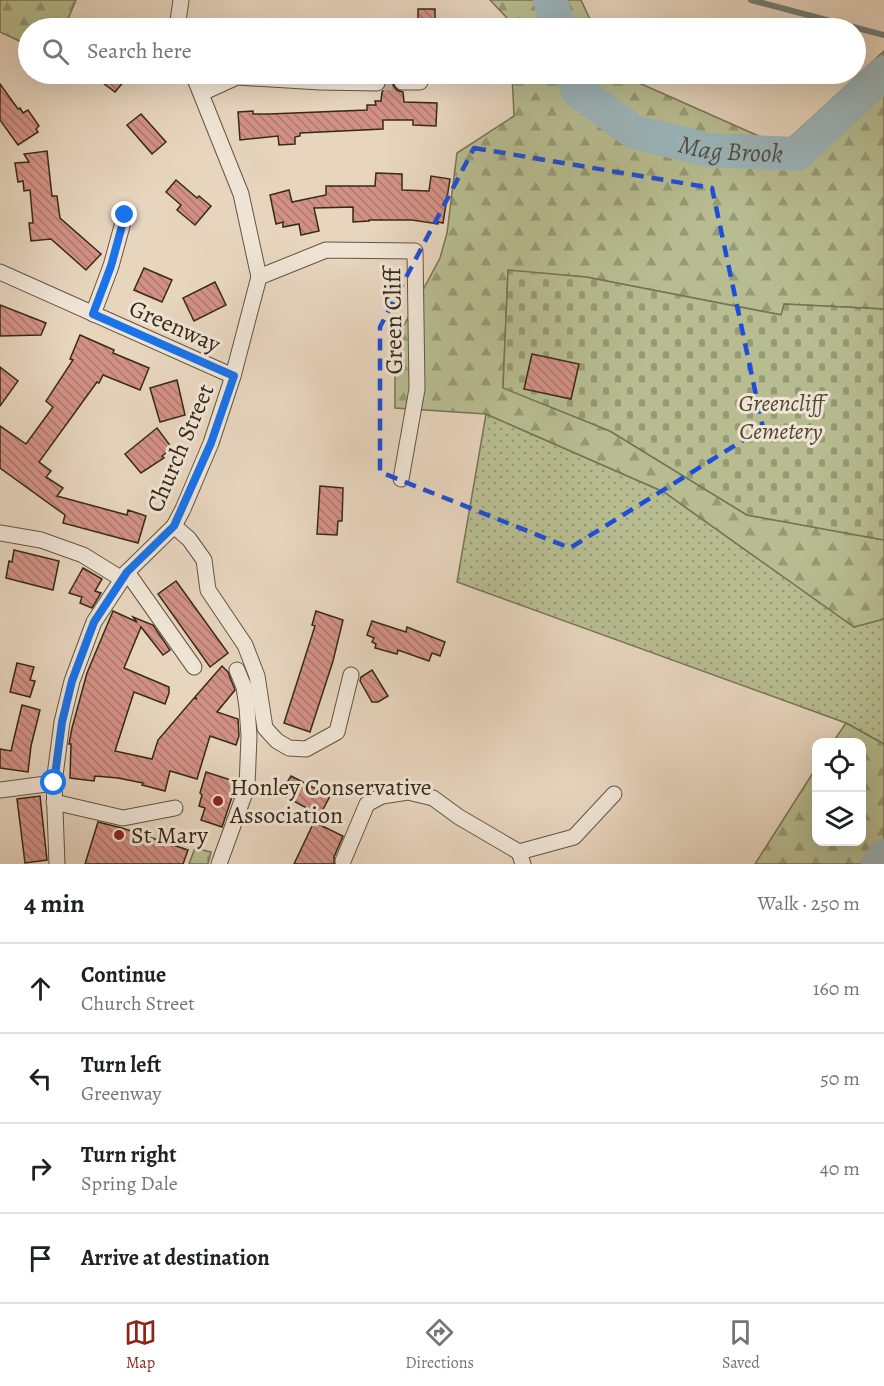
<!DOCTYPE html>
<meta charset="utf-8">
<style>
:root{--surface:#fff;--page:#f2f2f2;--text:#202124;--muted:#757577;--line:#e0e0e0;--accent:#8f2418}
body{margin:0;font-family:Alegreya,serif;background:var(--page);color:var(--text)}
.controls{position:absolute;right:18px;bottom:18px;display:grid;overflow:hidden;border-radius:12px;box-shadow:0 6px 24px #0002}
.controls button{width:54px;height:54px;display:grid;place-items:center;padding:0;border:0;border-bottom:2px solid var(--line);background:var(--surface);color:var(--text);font:30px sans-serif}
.stop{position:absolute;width:18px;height:18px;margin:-14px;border:4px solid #1a73e8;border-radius:50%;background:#fff}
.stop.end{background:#1a73e8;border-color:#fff;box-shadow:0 2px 6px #0008}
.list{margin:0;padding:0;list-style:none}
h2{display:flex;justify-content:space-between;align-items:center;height:78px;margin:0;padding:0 24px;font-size:26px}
h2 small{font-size:20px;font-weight:400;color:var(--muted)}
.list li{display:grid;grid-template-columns:39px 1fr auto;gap:18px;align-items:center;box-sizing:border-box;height:90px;padding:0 24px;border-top:2px solid var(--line)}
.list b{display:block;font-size:22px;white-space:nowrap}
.list p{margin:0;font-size:20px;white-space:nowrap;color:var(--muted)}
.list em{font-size:20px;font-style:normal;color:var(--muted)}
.icon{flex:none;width:33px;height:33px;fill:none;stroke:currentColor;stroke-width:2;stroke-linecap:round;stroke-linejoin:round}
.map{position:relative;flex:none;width:884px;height:864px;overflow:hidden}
.search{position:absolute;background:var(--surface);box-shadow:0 6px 24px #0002;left:18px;right:18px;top:18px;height:66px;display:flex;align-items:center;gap:15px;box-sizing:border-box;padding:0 21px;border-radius:33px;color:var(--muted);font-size:22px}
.sheet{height:438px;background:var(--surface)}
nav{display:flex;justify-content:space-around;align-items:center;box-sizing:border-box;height:84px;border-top:2px solid var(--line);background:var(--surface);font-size:16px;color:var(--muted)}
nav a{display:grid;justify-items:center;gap:3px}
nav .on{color:var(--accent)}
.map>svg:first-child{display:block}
.grass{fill:url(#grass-dots);stroke:#777454;stroke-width:1.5}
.forest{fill:url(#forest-firs);stroke:#777454;stroke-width:1.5}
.cemetery{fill:url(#cemetery-stones);stroke:#777454;stroke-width:1.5}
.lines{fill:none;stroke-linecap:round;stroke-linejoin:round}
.stream{stroke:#737e7a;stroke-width:6}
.river{stroke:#9bb6bc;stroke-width:34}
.building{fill:url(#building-back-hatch);stroke:#372a18;stroke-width:1.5}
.street-tunnel{stroke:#c4b39d;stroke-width:15;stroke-dasharray:15 8;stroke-linecap:butt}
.street-casing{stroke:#635542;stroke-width:17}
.street{stroke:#efe4d5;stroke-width:15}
.route{stroke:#1a73e8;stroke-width:8}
.marked{fill:none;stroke:#1d4ed8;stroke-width:4.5;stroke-dasharray:12 8;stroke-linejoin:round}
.poi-dot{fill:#8f2418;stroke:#efe4d5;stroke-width:2}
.labels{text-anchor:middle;stroke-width:6;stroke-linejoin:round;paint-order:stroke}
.street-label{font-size:24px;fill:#372a18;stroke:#efe4d5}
.park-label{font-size:24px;font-style:italic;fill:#514730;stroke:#efe4d5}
.poi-label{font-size:24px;fill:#372a18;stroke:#efe4d5;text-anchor:start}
.water-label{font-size:26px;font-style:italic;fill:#504d41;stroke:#efe4d5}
</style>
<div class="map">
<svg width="884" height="864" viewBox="0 0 884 864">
<defs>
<pattern id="grass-dots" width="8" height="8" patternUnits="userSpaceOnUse" patternTransform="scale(1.5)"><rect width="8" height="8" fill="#b7bd91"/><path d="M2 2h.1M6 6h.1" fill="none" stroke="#969a75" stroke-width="1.8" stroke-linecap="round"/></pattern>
<pattern id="forest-firs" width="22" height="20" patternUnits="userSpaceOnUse" patternTransform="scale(1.5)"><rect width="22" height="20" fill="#b7bd91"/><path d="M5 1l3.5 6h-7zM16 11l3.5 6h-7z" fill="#969a75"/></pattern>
<pattern id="cemetery-stones" width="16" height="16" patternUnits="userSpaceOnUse" patternTransform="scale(1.5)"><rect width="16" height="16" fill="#b7bd91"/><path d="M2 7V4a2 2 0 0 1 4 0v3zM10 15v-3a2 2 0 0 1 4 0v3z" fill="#969a75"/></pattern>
<pattern id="building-back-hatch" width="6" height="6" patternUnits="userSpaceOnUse" patternTransform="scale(1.5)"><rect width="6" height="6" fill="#d39186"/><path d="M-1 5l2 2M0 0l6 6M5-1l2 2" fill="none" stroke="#ac776d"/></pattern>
</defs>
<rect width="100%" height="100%" fill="#e7d5be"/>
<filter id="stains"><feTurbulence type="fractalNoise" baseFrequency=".00333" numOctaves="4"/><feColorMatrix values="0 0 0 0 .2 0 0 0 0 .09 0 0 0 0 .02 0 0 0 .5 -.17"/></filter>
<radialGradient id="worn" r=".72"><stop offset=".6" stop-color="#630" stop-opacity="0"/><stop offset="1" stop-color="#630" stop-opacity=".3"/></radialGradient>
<polygon class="grass" points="486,414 664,492 854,627 884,619 884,744 846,723 457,582"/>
<g class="forest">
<polygon points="0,0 76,0 64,28 28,28 28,45 0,32"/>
<polygon points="490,0 581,0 594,28 509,28 508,19"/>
<polygon points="884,51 884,309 784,304 782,315 586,277 508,271 503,387 610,431 747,515 884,540 884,619 854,627 664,492 486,414 395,408 395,342 440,258 447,233 457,153 514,116 512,74 619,74 781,146"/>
<polygon points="846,723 884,744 884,864 755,864 816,768 816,842 862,842 862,742 833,742"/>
</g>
<g class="cemetery">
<polygon points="508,270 586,277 781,315 784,304 884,309 884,540 747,515 610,431 503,388"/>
<polygon points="195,848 211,852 208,864 189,864"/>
</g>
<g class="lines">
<polyline class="stream" points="751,0 884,35"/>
<g class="river">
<polyline points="550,0 559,28"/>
<path id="s1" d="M573,74L578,91L634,132L708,150L797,154L884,73"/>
<polyline points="878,864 884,856"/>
</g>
</g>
<g class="building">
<rect x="418" y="9" width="17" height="19"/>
<polygon points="91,74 130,74 115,92"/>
<polygon points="383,74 397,74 393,78 392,83 397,90 403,92 404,102 437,103 436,126 413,125 413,120 383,120 383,129 300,133 300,136 295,137 295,144 279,145 278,136 240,140 238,112 253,111 253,114 269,114 367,110 367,105 376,105 375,101 381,101 382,92 387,84"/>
<polygon points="0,84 18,109 20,108 23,113 28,110 39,126 36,129 38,132 18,145 0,120"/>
<polygon points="141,114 166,142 152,154 127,125"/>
<polygon points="47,151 52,196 57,196 60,218 101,254 86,270 51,239 31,241 29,223 33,223 30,190 24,191 23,181 18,182 15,163 29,162 24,154"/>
<polygon points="376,173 402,174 402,190 429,191 431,176 450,179 443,223 438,222 438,224 412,220 369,220 369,221 353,222 353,207 314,208 319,231 301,235 299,224 283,227 283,222 276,224 270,195 289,190 292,202 326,195 326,186 375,186"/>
<polygon points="176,180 197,198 199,196 211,206 195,225 177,210 181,205 166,192"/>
<polygon points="144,268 172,280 162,302 134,290"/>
<polygon points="215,282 226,305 194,321 183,298"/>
<polygon points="0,305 46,323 41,335 0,336"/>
<polygon points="80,335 114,350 113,353 149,368 140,390 103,375 99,383 97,382 39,462 51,471 46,477 63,488 57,496 127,515 128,510 146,516 138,543 63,523 65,515 0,468 0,426 26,444 53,407 46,401 73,360 70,359"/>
<polygon points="532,354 579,364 571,399 524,389"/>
<polygon points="0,367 18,381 0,406"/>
<polygon points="177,380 185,415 160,422 150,388"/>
<polygon points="157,428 172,448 162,456 164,458 141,473 125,454"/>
<polygon points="320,486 343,488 342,521 338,521 337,535 317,534"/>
<polygon points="14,550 59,561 53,590 6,578 9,561 12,562"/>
<polygon points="83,568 102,579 95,591 101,593 92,608 80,603 82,597 69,593"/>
<polygon points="176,581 228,653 210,667 158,594"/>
<polygon points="113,611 137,622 133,617 153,625 170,650 163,655 141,627 124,668 169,687 169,693 165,704 134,692 115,751 152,759 158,740 194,698 197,699 195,697 222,666 228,672 235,690 217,712 238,719 239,736 236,745 210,736 197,779 170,771 165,791 142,785 143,783 118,778 95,776 94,781 70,778 71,744 69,744 72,728 87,673"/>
<polygon points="316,611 343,620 333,661 310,732 284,723 315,626 312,625"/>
<polygon points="372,621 406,632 407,627 445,642 440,656 432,653 429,661 398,650 397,654 375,648 376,644 372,642 374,638 367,635"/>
<polygon points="17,663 34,667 30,680 35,681 30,697 10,692"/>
<polygon points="372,670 388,696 378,702 372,702 360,681 361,677"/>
<polygon points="22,705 40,710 31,746 28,772 0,768 0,749 11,751"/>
<polygon points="206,772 237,782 222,827 201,820 205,808 199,806 202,795 200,793"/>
<polygon points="291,776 330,796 320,815 280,794"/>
<polygon points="40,796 47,860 25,863 17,799"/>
<polygon points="98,822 122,828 188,850 183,864 85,864"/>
<polygon points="314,822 343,836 334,857 334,864 294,864"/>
</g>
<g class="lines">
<polyline class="street-tunnel" points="377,83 402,82"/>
<g class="street-casing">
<g id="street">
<polyline points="177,28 181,0"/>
<polyline points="402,82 420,82 420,74"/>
<polyline points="202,93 237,77 320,82 377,83"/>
<polyline points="0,272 233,376"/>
<polyline points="259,277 326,250 415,251 417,389 401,479"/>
<polyline points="93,314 111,266 125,215"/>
<polyline points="174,526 189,539 204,560 208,590 245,645 257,676 265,728 277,741 289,748 306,749 337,732 351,675"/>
<polyline points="0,533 41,540 83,555 122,579"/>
<polyline points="127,572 194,667"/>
<polyline points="0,790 54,783"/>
<polyline points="54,802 123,818 175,808"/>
<polyline points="519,852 574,837 614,794"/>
<polyline points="343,861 367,804 382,796 408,792 433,798 459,817 519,852 523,864"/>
<polyline points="57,864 54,783 62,722 72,681 94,622 127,572 174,526 183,509 211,443 233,376 259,277 241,194 193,74"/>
<polyline points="219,864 247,787 249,736 247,707 244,687 237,670"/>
</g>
</g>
<use href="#street" class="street"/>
</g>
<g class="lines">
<polyline class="route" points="54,783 62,722 72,681 94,622 127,572 174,526 211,443 234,376 93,314 111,266 125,215"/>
</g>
<path class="marked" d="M474,148L712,188L763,428L570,548L380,472V327Z"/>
<g class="poi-dot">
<circle cx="218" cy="801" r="6"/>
<circle cx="119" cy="835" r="6"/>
</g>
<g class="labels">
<g class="street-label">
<text transform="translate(393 321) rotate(-91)" y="8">Green Cliff</text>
<text transform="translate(175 326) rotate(24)" y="8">Greenway</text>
<text transform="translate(180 448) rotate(-67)" y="8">Church Street</text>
</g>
<g class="park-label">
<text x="781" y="411">Greencliff<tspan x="781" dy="28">Cemetery</tspan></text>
</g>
<g class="poi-label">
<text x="230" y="795">Honley Conservative<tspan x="230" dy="28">Association</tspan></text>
<text x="131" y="843">St Mary</text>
</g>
<g class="water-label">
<text dy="9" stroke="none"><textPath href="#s1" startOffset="186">Mag Brook</textPath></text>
</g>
</g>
<rect width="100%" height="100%" filter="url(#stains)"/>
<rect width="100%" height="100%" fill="url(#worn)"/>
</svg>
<div class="controls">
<button><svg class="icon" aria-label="locate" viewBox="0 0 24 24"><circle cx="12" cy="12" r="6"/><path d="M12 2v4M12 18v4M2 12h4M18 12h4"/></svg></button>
<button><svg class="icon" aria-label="layers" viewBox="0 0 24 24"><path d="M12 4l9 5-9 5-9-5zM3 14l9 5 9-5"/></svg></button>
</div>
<div class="stop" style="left:54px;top:783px"></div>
<div class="stop end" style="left:125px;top:215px"></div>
<div class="search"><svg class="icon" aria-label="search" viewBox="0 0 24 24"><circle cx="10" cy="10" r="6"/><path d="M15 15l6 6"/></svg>Search here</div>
</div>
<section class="sheet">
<h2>4 min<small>Walk · 250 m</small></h2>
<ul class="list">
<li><svg class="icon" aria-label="ahead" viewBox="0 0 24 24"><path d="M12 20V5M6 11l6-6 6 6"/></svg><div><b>Continue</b><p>Church Street</p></div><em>160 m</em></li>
<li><svg class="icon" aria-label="left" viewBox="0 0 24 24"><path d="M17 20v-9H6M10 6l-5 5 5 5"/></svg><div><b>Turn left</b><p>Greenway</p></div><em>50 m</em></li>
<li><svg class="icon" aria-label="right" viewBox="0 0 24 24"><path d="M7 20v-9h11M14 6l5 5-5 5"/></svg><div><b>Turn right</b><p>Spring Dale</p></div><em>40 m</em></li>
<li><svg class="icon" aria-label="arrive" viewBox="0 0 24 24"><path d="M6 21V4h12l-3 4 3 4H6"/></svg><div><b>Arrive at destination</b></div></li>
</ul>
</section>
<nav>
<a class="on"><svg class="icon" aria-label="map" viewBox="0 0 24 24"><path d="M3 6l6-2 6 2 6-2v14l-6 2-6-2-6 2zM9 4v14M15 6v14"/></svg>Map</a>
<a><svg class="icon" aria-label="directions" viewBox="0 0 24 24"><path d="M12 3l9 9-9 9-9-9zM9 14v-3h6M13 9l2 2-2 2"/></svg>Directions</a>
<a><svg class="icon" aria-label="saved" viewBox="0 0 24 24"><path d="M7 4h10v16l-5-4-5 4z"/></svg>Saved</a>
</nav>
